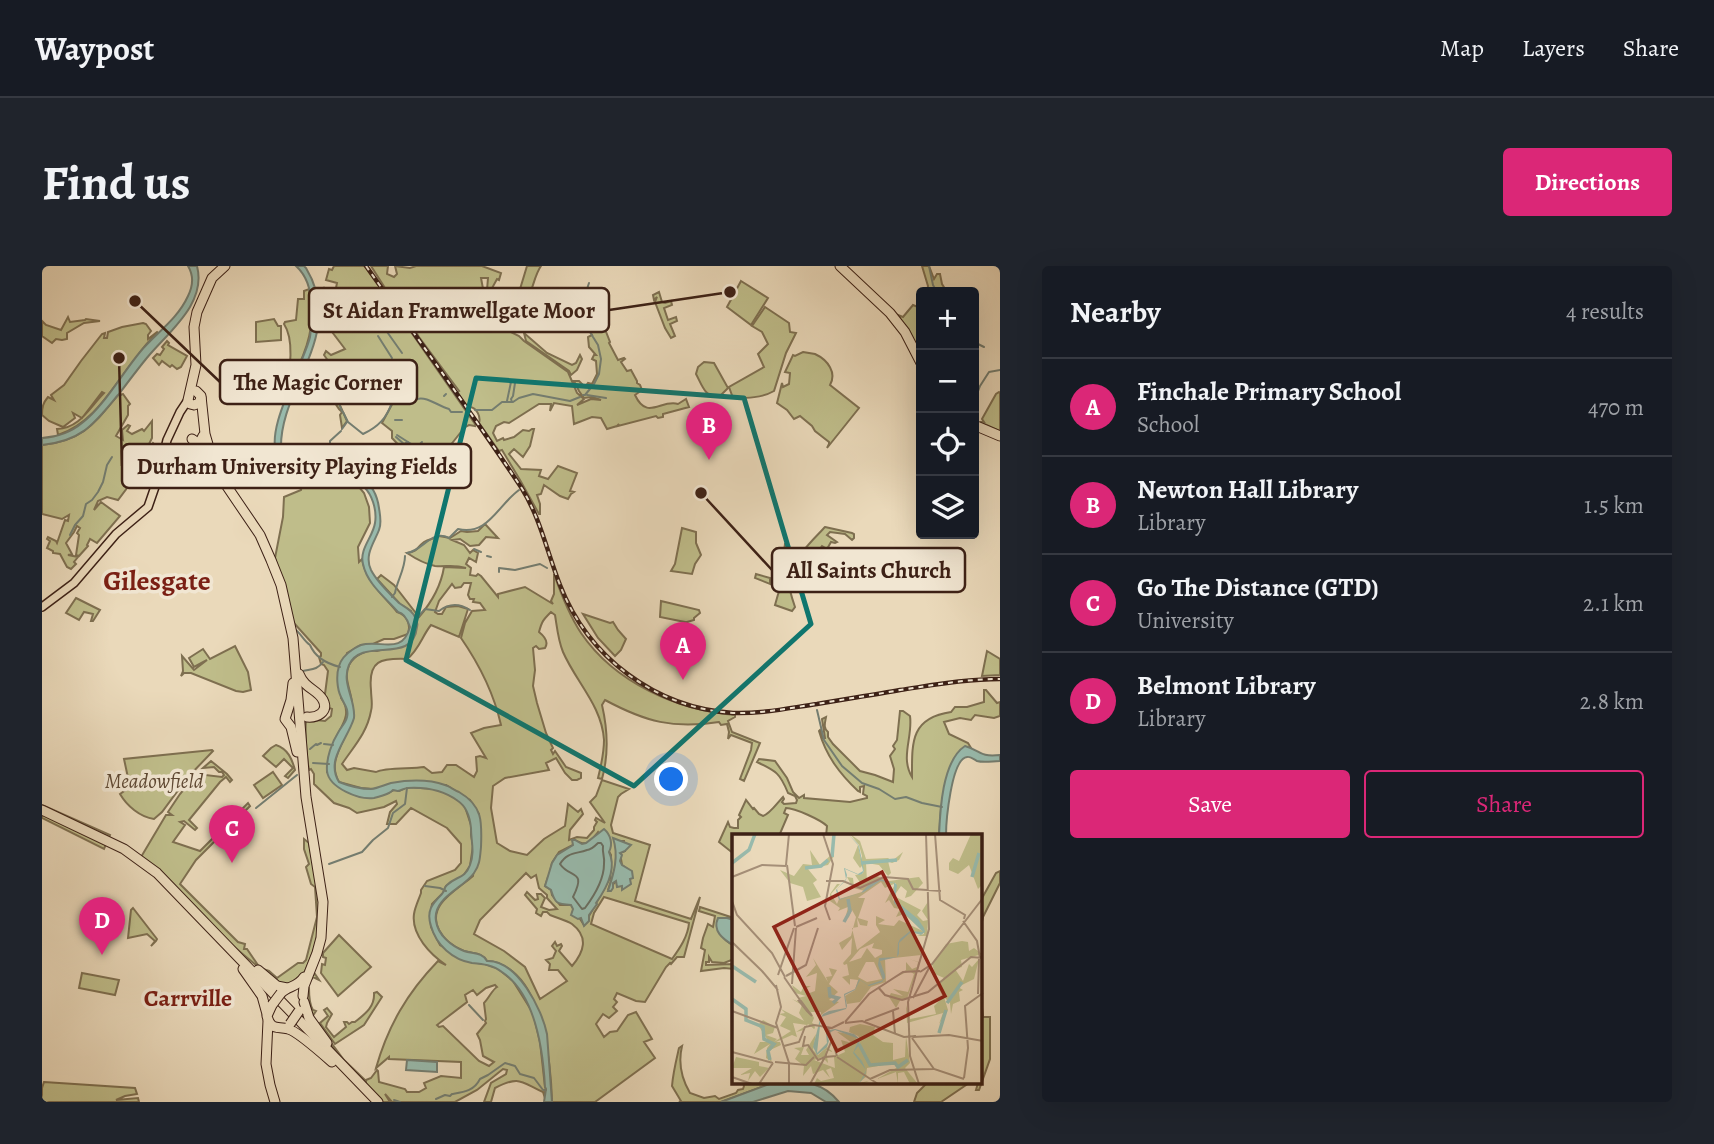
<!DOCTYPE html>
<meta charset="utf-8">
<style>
:root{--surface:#171b24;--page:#20242c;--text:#f1f3f6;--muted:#9ea1a6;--line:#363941;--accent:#db2777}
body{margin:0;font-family:Alegreya,serif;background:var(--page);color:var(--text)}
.controls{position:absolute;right:21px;top:21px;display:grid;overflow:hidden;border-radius:7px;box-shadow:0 7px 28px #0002}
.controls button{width:63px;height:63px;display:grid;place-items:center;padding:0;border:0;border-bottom:2px solid var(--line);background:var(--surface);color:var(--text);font:35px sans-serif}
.you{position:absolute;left:630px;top:514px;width:24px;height:24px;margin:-18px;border:5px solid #fff;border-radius:50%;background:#1a73e8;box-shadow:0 0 0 10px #1a73e833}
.badge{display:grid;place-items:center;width:46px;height:46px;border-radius:50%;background:var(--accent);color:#fff;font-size:23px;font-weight:700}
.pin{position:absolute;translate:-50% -58px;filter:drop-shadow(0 2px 4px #0008)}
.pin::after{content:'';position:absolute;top:37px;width:24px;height:21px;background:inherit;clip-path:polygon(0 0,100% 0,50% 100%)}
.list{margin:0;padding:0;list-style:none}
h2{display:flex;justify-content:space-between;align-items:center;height:91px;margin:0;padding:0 28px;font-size:30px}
h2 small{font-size:23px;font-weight:400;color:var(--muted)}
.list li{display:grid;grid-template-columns:46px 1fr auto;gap:21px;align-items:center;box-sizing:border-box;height:98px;padding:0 28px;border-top:2px solid var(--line)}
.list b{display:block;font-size:26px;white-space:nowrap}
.list p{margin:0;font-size:23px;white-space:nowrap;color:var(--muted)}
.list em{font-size:23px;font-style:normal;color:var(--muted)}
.actions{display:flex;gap:14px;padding:21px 28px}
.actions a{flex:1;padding:16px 0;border:2px solid var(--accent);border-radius:7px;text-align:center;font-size:24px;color:var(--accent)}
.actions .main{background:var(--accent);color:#fff}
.icon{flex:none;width:38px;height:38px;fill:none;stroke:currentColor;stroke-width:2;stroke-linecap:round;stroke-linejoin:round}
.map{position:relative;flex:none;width:958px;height:836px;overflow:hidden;border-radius:7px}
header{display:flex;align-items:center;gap:42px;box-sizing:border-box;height:98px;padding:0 35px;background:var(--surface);border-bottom:2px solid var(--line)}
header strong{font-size:33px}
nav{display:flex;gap:38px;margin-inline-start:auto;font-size:24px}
.intro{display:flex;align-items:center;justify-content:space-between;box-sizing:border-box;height:168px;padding:0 42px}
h1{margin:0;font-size:49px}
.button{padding:18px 32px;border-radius:7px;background:var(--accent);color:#fff;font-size:24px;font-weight:700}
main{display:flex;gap:42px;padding:0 42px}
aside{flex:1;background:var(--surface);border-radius:7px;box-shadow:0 7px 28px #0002}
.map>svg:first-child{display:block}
.green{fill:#bfbd8a;stroke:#7e6f50;stroke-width:2;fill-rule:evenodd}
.water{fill:#98baac;stroke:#747d70;stroke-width:2}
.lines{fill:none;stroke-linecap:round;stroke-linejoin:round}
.shore{stroke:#6a6e61;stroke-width:2}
.stream{stroke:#747d70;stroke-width:2}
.primary-casing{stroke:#3d2116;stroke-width:10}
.highway-casing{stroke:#3d2116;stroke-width:11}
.primary{stroke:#ead9ba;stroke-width:7}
.highway{stroke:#ead9ba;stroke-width:9}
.rail-casing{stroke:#3d2116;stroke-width:4.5}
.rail{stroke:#f1e6d2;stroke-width:2;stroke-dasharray:5;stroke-linecap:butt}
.highway-bridge-casing{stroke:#3d2116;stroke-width:11;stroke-linecap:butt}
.highway-bridge{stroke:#ead9ba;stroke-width:9}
.marked{fill:none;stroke:#0f766e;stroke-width:5;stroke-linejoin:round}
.labels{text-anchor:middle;stroke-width:7;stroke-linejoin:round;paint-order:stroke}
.park-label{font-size:21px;font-style:italic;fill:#5e4833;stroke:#f1e6d2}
.quarter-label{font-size:24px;font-weight:bold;fill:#7a1f14;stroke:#f1e6d2}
.district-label{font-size:28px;font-weight:bold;fill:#7a1f14;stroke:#f1e6d2}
.inset-river{fill:none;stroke:#98baac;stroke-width:3.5}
.inset-road{fill:none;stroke:#a58f78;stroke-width:2}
.view{fill:#8f2418;fill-opacity:0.15;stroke:#8f2418;stroke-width:3.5}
.inset-edge{fill:none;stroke:#3d2116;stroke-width:3.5}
.leader{fill:none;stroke:#3d2116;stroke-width:2.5}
.callout-dot{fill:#3d2116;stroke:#f1e6d2;stroke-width:2.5}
.callout{fill:#f1e6d2;stroke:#3d2116;stroke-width:2.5}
.callout-label{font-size:23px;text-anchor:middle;font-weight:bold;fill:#3d2116}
</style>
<header>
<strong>Waypost</strong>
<nav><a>Map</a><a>Layers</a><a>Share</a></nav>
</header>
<div class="intro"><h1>Find us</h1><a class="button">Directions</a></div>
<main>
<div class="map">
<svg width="958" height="836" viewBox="0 0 958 836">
<rect width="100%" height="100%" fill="#ead9ba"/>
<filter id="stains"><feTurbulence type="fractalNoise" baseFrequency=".00286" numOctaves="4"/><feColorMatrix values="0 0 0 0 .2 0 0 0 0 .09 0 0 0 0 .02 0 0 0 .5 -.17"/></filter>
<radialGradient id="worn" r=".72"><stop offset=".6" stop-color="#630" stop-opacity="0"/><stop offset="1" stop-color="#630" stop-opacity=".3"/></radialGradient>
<g class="green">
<path d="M292,0H323L433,158V160L427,159L423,161L391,201L371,180L365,187H364L350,172V165L340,157L354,131L358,132L361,129L359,127L353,126L346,120L348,118L353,120L333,106L330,108L331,112L329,114L310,123L296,135L305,155L300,162L298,149L300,146C293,141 290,129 287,121L291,120L299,113L282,89L284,85L289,89L303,83L287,62H280V52L283,54L288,53V49L284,47H289V46L293,41L299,44L295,50L296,51L301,48L304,50H308L309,48L307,46L306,47L297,41L300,33L281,27L282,21L283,25L293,27L295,17L284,14L287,3L290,4Z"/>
<path d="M329,0H346L345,8L352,11L355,8L353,0L368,2L374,0H440L459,7L457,14L455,13L449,24L453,26L451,28L445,24L446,12H439L442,28L441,35L443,41L439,47L438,44L427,55L428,56C404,66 398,56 380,45C404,73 414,60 442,53L477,70L482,75L526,106L535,127L542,133L535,139L549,133L559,134L550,131L542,132L537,125L532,115H537L543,121L546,117L550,118L555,108L554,95L550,93L552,89H554L547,81L546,71L550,69L541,54V41L552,40V49L557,48L568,76L567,77L576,94L582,92L583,93L579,96L585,105L589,104L595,115V117L598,119L600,124L593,129C605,155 619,133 636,138L644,133L647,141L621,148V151L616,152L614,150L576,160L577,158L575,160L565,163L559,152L550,151L532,158L530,140L512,137L508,145L509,138H497L467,157L462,156L454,160L451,167L455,175L461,172L462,174L472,171L481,164L487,165L490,163H492L488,180L481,191L472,183L467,188L479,203L499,204L497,210L506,213L516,200L535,207L528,225L532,226L529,228L526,233L518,230L502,219L499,228L495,229L498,238V248H497L478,214L460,184L457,185L437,157C439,151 435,142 428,141L427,143L415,126L417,125L377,71L363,48L350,33Z"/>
<path d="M485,0H499C489,14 491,39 472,43Z"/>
<polygon points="880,0 887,0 892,13 895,8 898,8 900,18 905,26 885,26 886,20"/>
<polygon points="699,15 726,32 709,59 685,41"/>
<path d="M267,23C273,51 269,73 257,99C253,108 251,116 243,123C249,104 252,73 242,58L243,56L254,54L256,33H262V25Z"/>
<polygon points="617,26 620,36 623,37 629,35 630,39 622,42 626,54 634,51 635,55 628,58 633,70 629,72 623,62 613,36 615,31 612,34 611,29"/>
<polygon points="871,39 876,41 879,51 879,93 856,49 861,51"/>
<path d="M723,41L747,57L748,66L754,67L744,87L732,125C720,132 705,132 691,132L687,121L722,101L716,88L726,78L720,66L710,60Z"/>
<polygon points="26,51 28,56 43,54 44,53 58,55 42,57 25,67 25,73 20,74 14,73 10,77 0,70 0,55 4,59 19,64"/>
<polygon points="232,53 236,60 239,60 239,74 214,76 214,56"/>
<path d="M101,57L104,58L109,65L106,69V73L115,66L116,67C108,73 100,83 94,92C71,120 53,157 16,169L15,163C38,162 47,142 62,127L60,126L40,152L31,147L33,152L21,161L7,155L0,149C0,141 1,137 6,131L12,134L9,129L22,119L39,95L60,68L63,67L62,72H65L66,66L80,61Z"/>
<polygon points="482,67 505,87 530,99 534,97 538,89 540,93 535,104 529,109 527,105 484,75"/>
<polygon points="125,75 127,77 126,79 145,90 139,101 135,103 130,99 128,101 120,95 117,99 111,92 115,88 118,89 122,83 120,81"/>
<path d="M761,86C761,86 773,88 773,88C786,94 795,107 788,119L817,142L785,182L787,178V176L773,165L770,160L758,150L752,153L745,144L735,137L740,117L741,121L747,118L748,107L743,106L751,89L753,90Z"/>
<path d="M662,96L672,97L686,122L677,131C663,132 660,119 654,108L656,101Z"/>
<polygon points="957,126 958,127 958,165 938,156 942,156 940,153 954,128"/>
<path d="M81,128L88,138L86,140V149L74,170L81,174L80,164L86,159L88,160L85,165L90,168L100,163L102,165L110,155V172L106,180L108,182L111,177L113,179L110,185L107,184L106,186L109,189L105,197L101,196L98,202L82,196L81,206L94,210L76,234L65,231L56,235L52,244L59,236L78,250L55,277L48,273L45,279L46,280L37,290L34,289L37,269L35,267L38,262L35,260L32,266L24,277L30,288L26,289L36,291L32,296L34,298L29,303L25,301L18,288L11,287V285L5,282L8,275L5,273L6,271L14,275L15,277L23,254L26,255L27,249L20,253L0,248V179C41,174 51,159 76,129Z"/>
<path d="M260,206L304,213L317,221L322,227L327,241L328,257L316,281L317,296L320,293C324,316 342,330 355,346C365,349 369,358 366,368L352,373H342L331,378L319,379L305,387L299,432C312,449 297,462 291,478C287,488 286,496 285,506C291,512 296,518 302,523C316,534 337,533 352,524L357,525L365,521L392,523L404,527L419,536L423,541L429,559V569L431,580L428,600L421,610L404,620L401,627L390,638L388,651L389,661L398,679L428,696L443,698L455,702L471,715L491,747L498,776L503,821L504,823L502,829L501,826C479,816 478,809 453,822L449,836H442L449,817L464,808L465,804L461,803L435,824L413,836H350L343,828L348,836H340L297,790L265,744L263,721L271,709L273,708L277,714L271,711L265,720L267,722C267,730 267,738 271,744L274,745L270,751L302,794L324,815V814L329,812L335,804L336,805L337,816L363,823L365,826H377L384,822L382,817L399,810L419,812V796L347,793V791L334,802C346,760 365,727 396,695L404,699C389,689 369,669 372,648C373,641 377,633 379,627V624L385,615L413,604L419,597V578L405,562L369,542L354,558H345L348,546L355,538L354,535L342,541L315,547L307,542L292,537L272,518V508L269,503L267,504C264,488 263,470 264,453L283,455L289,450L290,443L284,441L273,424L283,428L286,405L282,399L279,398L277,391L279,390V387L251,356L233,292L241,251L242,231L259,224L260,218L255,209ZM453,719L455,721C450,724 447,732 442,737L444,753L443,755L444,757L435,768L438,774L441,790L452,796L447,800L437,795L401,760L397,761L395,759L425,736L423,729L431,724L435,729L444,722Z"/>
<path d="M443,258L456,272L444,271L437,279L428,280L418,273L410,274L422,279L428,287L431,284L436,287L434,296L427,292L424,298L429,302L428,309L434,310L436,308L439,310L456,331V328L483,321L511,338L509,335L512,328V308C519,328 527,349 539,367C573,417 635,444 693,449V451L686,455L690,466L718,477L702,515L698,513L709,484L710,477L689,469L686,473L687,466L685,458L679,459L677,456C631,463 604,456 563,434L560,439C566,465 567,488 560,513L556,512C559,500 562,487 562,474C560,440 534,416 521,386C516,374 515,361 513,349L509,346C501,354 500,355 497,366C502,370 507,376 503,382L497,383L494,380L491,382L493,404L491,420L495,437L504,467L511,482L509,484L511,488L513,485L524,501L539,507V512L535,514H530L523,507L514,492L504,497L507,504L463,512L451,520L449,542L455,577L468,585L485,589L502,573L523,560L526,538L536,546L539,543L541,548L528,564L527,574L535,571L545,572L552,564V561L555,556L553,554L554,552L563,557L548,536L554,530L560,514L587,523L579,528L576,531L569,559L571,567L608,579L593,635L649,653L658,631L642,691H635L629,698L628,697L624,701L603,736L594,735L575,727L572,733L575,736L571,741L575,745L567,752L561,748L554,758L562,771L568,766L575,765L586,749L594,746L610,773L602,776L613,792L553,836H510C509,798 502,730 470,705C462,699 455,695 445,695C440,686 431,688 422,685C412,681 402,674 397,664C384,639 415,624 431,610L437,548L428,534L404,519L331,523L319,522L297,516C284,494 305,475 309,453C309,448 311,442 310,437C309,424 301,412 307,399C312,389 325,383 335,385L369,376V345L358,338L335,313L339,309L352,319L377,351C389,337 399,320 402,301L424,302C411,298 405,301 393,300C383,298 374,293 365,287C377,285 374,282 382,276C387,273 392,273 397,270L408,272L419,265L425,266L436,265ZM422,317H429L426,329L428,333H432L431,336L438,337L443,344L430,345L423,357L419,372C437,398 452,428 459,459L442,462L429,467L444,492L438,490L434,491L435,505L432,511L414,499H405L400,506L390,507L382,501C369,503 343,501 334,506L312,502L305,504L300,498C312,480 325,467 329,445C331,439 329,431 329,424C326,394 339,392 365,393C377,384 380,370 389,359L417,371L426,343L416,340L404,341L400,348H396L393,346L397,335L410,318L413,322L419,321ZM556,566L569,589L568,612L542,659L529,639H518L510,629L509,624L503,620L506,611V616L508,620L510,619L511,612L510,610H507L510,597L517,586L531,579L533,574C545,581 548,576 556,566ZM577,575H582L583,585L578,587L580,599L587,604L589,612L575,618L574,615L566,624L574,600V579ZM484,607L489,612L494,609L497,622L505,629V632L515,643L507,644L499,641L503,632L499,628H495L496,633L493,634L485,626L483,629L495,643L494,647L499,650L501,646H505L508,649C515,652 524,654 530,658C547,671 542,686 530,700L517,685L520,680L519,678L515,680L513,676L510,680L514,685L511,692L504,694L508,698L507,704H516L525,715L498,733L483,701L462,685L432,668L438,654ZM562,631L647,657C646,670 638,682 630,693L549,658L552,647Z"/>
<path d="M783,261L810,267L812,268V272L810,274L803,268L788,266L785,269L795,276L793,277L789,276L785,283L780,280L775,287L770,284L778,289C770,290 764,290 762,300L755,298L753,301L752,316L762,317L765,309L768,308L767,316L771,319L751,325C750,320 749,314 749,308C752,291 773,272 783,261Z"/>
<polygon points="640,262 654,266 654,277 659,289 653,298 650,308 629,305 633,298"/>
<path d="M743,278L746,279C743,303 745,318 753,341L750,345L733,339L737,325L741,323L713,312L714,308L728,312V316L737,319Z"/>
<polygon points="34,332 58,344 51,355 49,355 51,348 42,346 37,354 24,347"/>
<polygon points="619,335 657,344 658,347 652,352 652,354 645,356 653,389 650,390 647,378 645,378 645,375 646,375 644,364 641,364 640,361 643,356 618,351"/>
<polygon points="541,348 568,357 571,356 576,364 584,373 579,384 573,390 556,372"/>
<polygon points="193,380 206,406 209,424 201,426 194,425 149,407 142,407 139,410 141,405 140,390 152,404 165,394 152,401 147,392 161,383 168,393"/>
<polygon points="945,385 958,393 958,409 940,410"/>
<path d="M942,424H944L955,437L958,436V450L952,452L933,449L929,454L918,452L902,456L907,468L926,477L929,482L923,481L912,493L907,505L899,542L897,570H784L785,560C779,554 753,542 744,542L742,547L746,549L737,570H692V588L677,576L686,556L688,561L692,562H696V554L699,551L697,549L704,534L711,543L712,542L717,548L721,550C728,548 736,536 741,531L742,533L740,536L742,538L754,537L755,534L753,530L746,527C738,507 734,505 715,496L717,493L733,495L745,512L751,526L757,532L762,529V532L808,536L825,532V530L821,528L822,520L818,521V526L816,525C798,508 784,490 777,465L778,464L781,472H783L780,453L784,451C783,457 781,462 786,466V471L791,478L818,505L833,509L851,516L852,503L848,490L853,483L851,480L855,474L858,445H861L868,450C871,471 858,491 870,511C870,477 868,452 909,446L913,441H925L942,436Z"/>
<path d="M234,479C246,483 250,493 253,504L246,512L243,510L251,502L242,493L234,501L221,490L229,482Z"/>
<path d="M170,484L171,485L146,511L120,546L112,553C98,551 85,540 78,528L88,521L82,493Z"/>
<path d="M169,495L185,508L190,514L188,516L184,511L178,516L147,554L155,562L153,564L142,555L138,556L143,559L131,576L158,585L206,537L208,540L154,594L138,618L196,676L203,678L202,683H205L218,702L227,705L235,712L256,697H261L264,694L275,651L273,621L269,618L264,601L267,598L262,583V573L267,577C272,605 281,635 276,664C274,681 267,696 260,712L243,720C214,701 189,679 164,655L165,653L99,591L124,549H130L126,546L138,528L155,508L180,511L182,509L180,506H177L172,501L161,502Z"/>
<polygon points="231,506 240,519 221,532 212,519"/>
<polygon points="0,539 68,569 62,583 0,552"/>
<polygon points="958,605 958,617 941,651 939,660 939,634 954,607"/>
<path d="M658,641L692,652V654L685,652L676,665C680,671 684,676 691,679L692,678V693L682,697L670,696L667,691V696H664V699L692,698V703L682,702L659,705L663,684L659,682L661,672L666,658L671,661L673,650L657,645Z"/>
<polygon points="91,642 115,673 114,675 109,680 113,675 105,668 86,672 89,644"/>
<polygon points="297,669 329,701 296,730 279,707 280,698 283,699 284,692 281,691 281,687"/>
<polygon points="40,707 77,714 73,729 37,722"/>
<path d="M335,726L340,731L322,759L293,778L278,757L286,750L282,744L285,742L290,748L285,757L284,761L292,771L304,761L302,756H305L307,758L310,756H313C323,748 333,741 332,727Z"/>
<polygon points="939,732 941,751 948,751 948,793 937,824 934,824 936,817 939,817"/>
<path d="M640,780C636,797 639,812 648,827L662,832L673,830L677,833L694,827L696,824L701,823L702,820L701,817H730L679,836H637L639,835L630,820C631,807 634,795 637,782Z"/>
<polygon points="2,816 93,822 95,828 83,830 74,834 96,832 97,836 0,836 0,822"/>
<polygon points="885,817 927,817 899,836 872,836 875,827"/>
</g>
<g class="water">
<path d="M146,0H155C165,38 126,66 104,93C95,104 86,116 77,128L78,129H76C52,158 40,175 0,179V172C15,171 28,167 40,157C62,140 79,109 98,86C114,67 135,54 146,30C151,20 152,10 146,0Z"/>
<path d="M254,0H262L264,2C305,70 236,121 239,185C248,192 270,197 282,196L284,199C311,204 333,212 337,242C338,249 340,257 337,264C332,277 322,289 329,304C335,316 348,328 357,337C363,341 370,344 373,351C375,354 376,357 375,361C371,400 320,370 307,399C299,417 314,434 312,452C306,473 283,494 297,516C307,520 318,523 329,523C336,522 342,519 349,517C366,514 386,513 403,519C407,520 412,524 417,526C441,540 440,556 439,581C438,591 438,599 432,607C422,622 390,632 394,655C396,669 409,680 422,685C431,688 440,686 445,695C475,694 500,743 505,768L510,836H502L504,823L503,821C501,784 493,728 460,706C451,699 441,698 430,697C411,694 394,679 389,660C384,645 390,638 400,628C404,623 401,623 405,619C414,610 423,613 428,599C433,586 429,575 429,562C428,552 425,541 416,535C401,524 384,521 366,522C363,522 360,524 356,525C355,525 353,524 351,524C350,525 349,526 347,527C343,529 336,531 332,532C317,534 287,522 285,505C284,492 290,476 297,465C300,460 304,456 305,451C307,443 302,438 299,431C295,423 294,409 297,400C299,393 304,388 310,384C313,382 316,380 319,379C338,373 360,390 368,361C366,355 363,347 356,346C344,332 325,318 321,298C317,283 331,271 333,257C334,251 333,242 331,236C329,230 327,226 323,222C302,201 269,211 247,196L246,199L241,196H245L242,193L237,192C219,168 262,98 268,71C270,60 270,49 269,39C269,24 265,10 254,0Z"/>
<path d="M923,480C940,485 936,491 958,489V495C951,495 942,497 935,495C933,494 928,490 925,491C909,493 904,557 904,570H897C898,545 900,495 923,480Z"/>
<path d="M562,563C569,569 571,578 567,586C575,602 564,623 554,637L555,638L547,649V655L542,660L539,652L536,653L529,649L531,643L529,639C514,638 513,637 509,624L503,620L510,597L515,589L531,579L530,574H533L540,578L544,577Z"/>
<path d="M571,572L589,579L583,585L578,587L580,589L578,595L580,599L590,605L591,612L588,613L589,618L580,624V620L575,621L574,615L571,617V622L569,625H566C572,607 577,590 571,572Z"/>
<path d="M676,652H685L692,654L691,679C681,673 670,665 676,652Z"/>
<polygon points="365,794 395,796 395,806 364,804"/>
<path d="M730,817C759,817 777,812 797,836H784L769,827L746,825L711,836H679Z"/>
</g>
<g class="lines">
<path class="shore" d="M556,577H559L561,580C560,587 563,591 562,598C562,613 552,630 543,642L540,643L531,631C545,603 528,613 518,598C525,586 534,588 545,584C548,584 554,579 556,577Z"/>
<g class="stream">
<polyline points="887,0 891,19 895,26"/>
<polyline points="343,63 360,87"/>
<polyline points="336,70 350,92"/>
<polyline points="932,76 942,81"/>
<polyline points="310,123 329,114 332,110"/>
<polyline points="541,129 543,129 552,118 557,108 559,93 556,79 551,71 541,54 542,34 545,32 544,26 547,17"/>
<polyline points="545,129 564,132"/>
<polyline points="402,130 404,128"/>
<polyline points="465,135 469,116"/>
<polyline points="470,136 469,133 471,130 473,117"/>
<polyline points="932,136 938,120 947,106 958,104"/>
<polyline points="433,144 450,144 460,136 471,136 477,132 491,128 528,135 538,131"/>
<polyline points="300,145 296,135 308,125"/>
<path d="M301,146L306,156L321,168C336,161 345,152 350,136L353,135L354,131L358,132L363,127L367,131L371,128L375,133C385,130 396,140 407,143L409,146H420"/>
<polyline points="353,154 360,154"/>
<polyline points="300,163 305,156"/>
<polyline points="355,169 366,176"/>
<polyline points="354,171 362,178 366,176 373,180 388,197"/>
<polyline points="375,181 380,176"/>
<polyline points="282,197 283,187 288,183 288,175 299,165"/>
<polyline points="323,199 329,196"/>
<polyline points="28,269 33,259 41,250 44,238 50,234 56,226 61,216 65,199 70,191"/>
<polyline points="432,283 439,286"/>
<path d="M365,287C381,285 389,263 407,272L416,263C446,270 455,240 477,224"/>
<polyline points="445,290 449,291"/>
<polyline points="457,306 457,302 473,304 498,298 505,302"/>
<path d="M350,331L353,327C355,315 363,303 363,290"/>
<path d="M374,353L383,343L397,345C406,338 417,337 428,344"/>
<path d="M254,364C259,368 262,375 268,379C273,391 286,398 298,401"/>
<path d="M261,405C270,403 275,404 281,396"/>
<polyline points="775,444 782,474 800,500 820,517 837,523 853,533 864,531 880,537 900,541"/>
<polyline points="282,478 291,479"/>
<polyline points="268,483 274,478 275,479 279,477"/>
<polyline points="271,497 287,498"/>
<polyline points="214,542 255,509"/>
<polyline points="287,598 320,586 331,574 346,562 351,547 363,538 365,522"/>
<polyline points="383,620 398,622 404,625"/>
<polyline points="427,739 441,754"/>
<path d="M394,833L403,829L408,830L410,828C422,826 432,825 438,813L446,809L463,797L473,800L478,808L492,812L501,824H504"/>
<polyline points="352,834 358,836"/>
</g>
<g class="primary-casing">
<polyline id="primary" points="0,341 32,317 74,268 106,241 116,212 125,174 138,146 146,134"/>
</g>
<g class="highway-casing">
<g id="highway">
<polyline points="798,0 848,47 863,66 879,97"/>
<polyline points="154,125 159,130 163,168 170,192 180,213 218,269 229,294 239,319 251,372 264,531 281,636 279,672 275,687 262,720 261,730"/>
<polyline points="159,132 157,137 152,139 148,138 146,134 154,99 152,61 155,46 170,12 183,0"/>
<polyline points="932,159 958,170"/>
<polyline points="150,173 157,178 161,170"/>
<path d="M257,408C263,423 275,423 281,434C287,446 275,452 265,451"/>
<polyline points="251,417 249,434 243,453 249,461 255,486"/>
<polyline points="0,544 82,583 115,607 336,836"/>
<polyline points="201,703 220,730 225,748"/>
<polyline points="216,704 235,720 245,722"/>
<path d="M239,727C246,720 256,721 262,711"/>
<polyline points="262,736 267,752 285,777"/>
<path d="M230,739L225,750C229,765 235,760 246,763C255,765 282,789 290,796"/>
<polyline points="226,755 224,798 228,819 233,836"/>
</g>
</g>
<use href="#primary" class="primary"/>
<use href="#highway" class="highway"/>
<g class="rail-casing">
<path id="rail" d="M324,0C376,73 429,146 479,221C498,251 505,286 518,319C546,391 613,442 691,447C719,448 747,442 775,438C803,433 831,429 858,424C892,419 924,413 958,413"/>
</g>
<use href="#rail" class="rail"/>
<g class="highway-bridge-casing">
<g id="highway-bridge">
<polyline points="230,739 239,727"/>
<polyline points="248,758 257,745"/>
</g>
</g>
<use href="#highway-bridge" class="highway-bridge"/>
</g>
<path class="marked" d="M434,112L702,132L769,358L592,520L364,394Z"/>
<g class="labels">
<g class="park-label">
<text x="112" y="522">Meadowfield</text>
</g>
<g class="quarter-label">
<text x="146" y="740">Carrville</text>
</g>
<g class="district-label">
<text x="115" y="324">Gilesgate</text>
</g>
</g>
<g transform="translate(690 568)">
<rect width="250" height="250" fill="#ead9ba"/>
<path d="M118,0L128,7L134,25L156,24L160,27L171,18L167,26L160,29L156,27L159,39L156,42L147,31L134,29L135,47L129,50L123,41L130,40L132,37L130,32L128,34L121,24L126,11L129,25L130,22L127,11ZM239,0L251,2L250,51L246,55L237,31L226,40L217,36V29L221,24L227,27ZM101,13L102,22L96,31L76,35L85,46L81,49L89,63L75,67L71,53L58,49L48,36L62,42L71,30L80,31L78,16L88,31L100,20ZM145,42L157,47L187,43L191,49L179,62L173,64L175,57L169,52L162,62L189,76L185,81L191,87L196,86L190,77L197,66L196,86L195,102H185L192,100V94L190,100L179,97L192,116L175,165H169L164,174L157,163L159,159L171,162L161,155L176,158L182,140L177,137L160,145L174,136V128L180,135L185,133L186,128L177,125L187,128L189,121L153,125L154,148L139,153L128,168L115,170L113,162L123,156L126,146L118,145V151L110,143L117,141L115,130L112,131L111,129L119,120L120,104L110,116L107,109L119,102L124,83L120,76L117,83L113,86L116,73L106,77L108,74L98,67V60L105,50H108L99,60L105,70L107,65L133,57L121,54L115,43L121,44L122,53ZM149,48L153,54L164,49L163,66L180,82L161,66L160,61L163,54V50L153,69L157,66L162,74L168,75L164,83L172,80L191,97L167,86L162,92L146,90L153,86L144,82V91L148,98L125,116L120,94L126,93L125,84L128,91L135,92L136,87L126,84L133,64H126ZM142,109L140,114L150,116V120L143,124L135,114L129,124L117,128L128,115ZM134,128H142L150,145L135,148L126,143ZM230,107L236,108L237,117L242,114L250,120L229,126L230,133L223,135L231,147L237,130L240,133L247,125L242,145L226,153L231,156L227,158L228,167L221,170L219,180L218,169L212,163L216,176L207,190L211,179L175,189L174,171L178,185L204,180L202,172L211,163L205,151L212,144L203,140L200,130L214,110ZM81,124L96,148L94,143L100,142L97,134L105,136L97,150L106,158L97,166L107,168L89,181V178H79L82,184L80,189L82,190L83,194L82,195L76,190L72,196L64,198L75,191L61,189L65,203L60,201L44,208H48L49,211L36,217L40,228L34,224L35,214L38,210L22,220L28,208H37L26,191L31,186L43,193L41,199L34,201L45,205L42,208L59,197L48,192L54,183L47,180L53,179L49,175L72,187L67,179L70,171L60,165L67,168L66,164L74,162L63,159L60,151L69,158L72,152H79L73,155L75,160L83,157L85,139L74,143L84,131ZM128,190L143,193L141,201L151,208L161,209V226L173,223L174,202L178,229L173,234L186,250H178L172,238L166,239V250L164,238L145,245L166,233L163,229L135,234L134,243L126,249L137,247L130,250H82L85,244L89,247L102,244L99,234L94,236L98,244L91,236L81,240L79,232L71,242L72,232L63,225L68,217L62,214L72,213L69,221H77L74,216L84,200L81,216L86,221L95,213L101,218L94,216L96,229L90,223L82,226L103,234L102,223L113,218L109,206L120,209L105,198L123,201L127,210L128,205L126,202L117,198L118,193ZM4,223L27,228V232L37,234L28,243L23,237L16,247L18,239L8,241L20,234H0Z" fill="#bfbd8a" fill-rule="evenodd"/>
<path d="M116,0L125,9L127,12L132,37L130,40L127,41L113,35L115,41L114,46L105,55L108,65L129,59L138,49L147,45L163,49L165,51L163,66L186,85L192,94L193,98L189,101L179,98L167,109V120L165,123L148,127L153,141V144L150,148L137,152L128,146L123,156L113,161L115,172L114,175L89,183L85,219L95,209L94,199L97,196L103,195L122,200L128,205L127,211L122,218L130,227L134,236L133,242L127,250L134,236L121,219L127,205L103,196L95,200L97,207L95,213L85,221L81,213L88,185L91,180L97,177L114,174L112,160L123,155L127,145L136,151L151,146L146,131L147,124L165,123L166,109L168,105L178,97L191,98L162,69V49L148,47L132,58L107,66L104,56L114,45L112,34L126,40L131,37L126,11Z" fill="#98baac"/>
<path class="inset-river" d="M100,23L102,0M0,29L17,16L23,0M129,29L165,26M73,34L89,32L96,26M240,43L247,19M112,88L118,77L116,65M0,132L24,148M97,153L98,162L106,164L101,169M0,165L14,175V186L31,193L32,205L42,210L36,217L38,226M215,169L230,148M207,199L214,176M127,210L138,231L163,229L166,233L176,226"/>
<path class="inset-road" d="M91,0L101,30L93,72L98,86M203,0L208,66L233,81L232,85M54,31L57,0M55,31L63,92M0,43L30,31L54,32M94,47H111L128,54L152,43L176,45L181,55L209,57M0,67L5,81L40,119L53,143M231,87L245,107L248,124M64,93L85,84M0,108L30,137M30,137L46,156M188,138L200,130L251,64M46,141L62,94M54,142L74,131L86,94M52,143L68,166M60,150L64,94M44,151L49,173L44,189L57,229V250M146,153L153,161L170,166M246,160L247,124M181,164L197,134M170,166L196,158L239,123L251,124M67,167H69L80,182L75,177ZM0,177L46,194M161,177L163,200M133,187L167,174M113,188L137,160L171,138L188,137M113,189L130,187L172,203L184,202M82,191L100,194L112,188M96,194L105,222M73,202L71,212L76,211L86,226L93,223L99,208M181,203L217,201L251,207M180,204L202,235L232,245M52,212L67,208L73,193L82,191M0,218L41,229M105,223L146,250M43,228L74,231L82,223M0,243L20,250M232,244L236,214L233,172L251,159M138,245L158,236L202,235M27,250L41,229M78,250L93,223L104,222M187,250L178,222L176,168L197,95L194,0"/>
<path class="view" d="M150,38L213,162L105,217L42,93Z"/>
<rect width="250" height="250" class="inset-edge"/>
</g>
<path class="leader" d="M688 26L567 44M93 35L178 116M77 92L80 200M659 227L730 304"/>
<g class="callout-dot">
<circle cx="688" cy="26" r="7"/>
<circle cx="93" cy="35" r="7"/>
<circle cx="77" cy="92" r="7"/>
<circle cx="659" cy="227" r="7"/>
</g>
<g class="callout">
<rect x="267" y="22" width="300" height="44" rx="7"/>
<rect x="178" y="94" width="197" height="44" rx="7"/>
<rect x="80" y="178" width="349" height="44" rx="7"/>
<rect x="730" y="282" width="193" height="44" rx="7"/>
</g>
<g class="callout-label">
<text x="417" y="52">St Aidan Framwellgate Moor</text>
<text x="276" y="124">The Magic Corner</text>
<text x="255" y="208">Durham University Playing Fields</text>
<text x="827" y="312">All Saints Church</text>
</g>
<rect width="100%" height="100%" filter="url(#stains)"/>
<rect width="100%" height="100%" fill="url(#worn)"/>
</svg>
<div class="controls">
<button>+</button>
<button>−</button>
<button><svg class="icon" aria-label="locate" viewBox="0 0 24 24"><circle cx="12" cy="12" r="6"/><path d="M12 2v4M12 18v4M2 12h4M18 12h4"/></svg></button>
<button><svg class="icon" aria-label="layers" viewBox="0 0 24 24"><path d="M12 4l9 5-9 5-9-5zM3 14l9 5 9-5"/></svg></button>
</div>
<div class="you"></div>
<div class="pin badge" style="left:641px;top:414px">A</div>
<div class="pin badge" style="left:667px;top:194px">B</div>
<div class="pin badge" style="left:190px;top:597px">C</div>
<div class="pin badge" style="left:60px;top:689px">D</div>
</div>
<aside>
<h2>Nearby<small>4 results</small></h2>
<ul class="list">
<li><span class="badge">A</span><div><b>Finchale Primary School</b><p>School</p></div><em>470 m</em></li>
<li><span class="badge">B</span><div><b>Newton Hall Library</b><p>Library</p></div><em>1.5 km</em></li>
<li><span class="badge">C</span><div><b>Go The Distance (GTD)</b><p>University</p></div><em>2.1 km</em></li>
<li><span class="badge">D</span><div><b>Belmont Library</b><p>Library</p></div><em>2.8 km</em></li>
</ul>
<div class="actions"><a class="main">Save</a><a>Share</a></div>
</aside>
</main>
